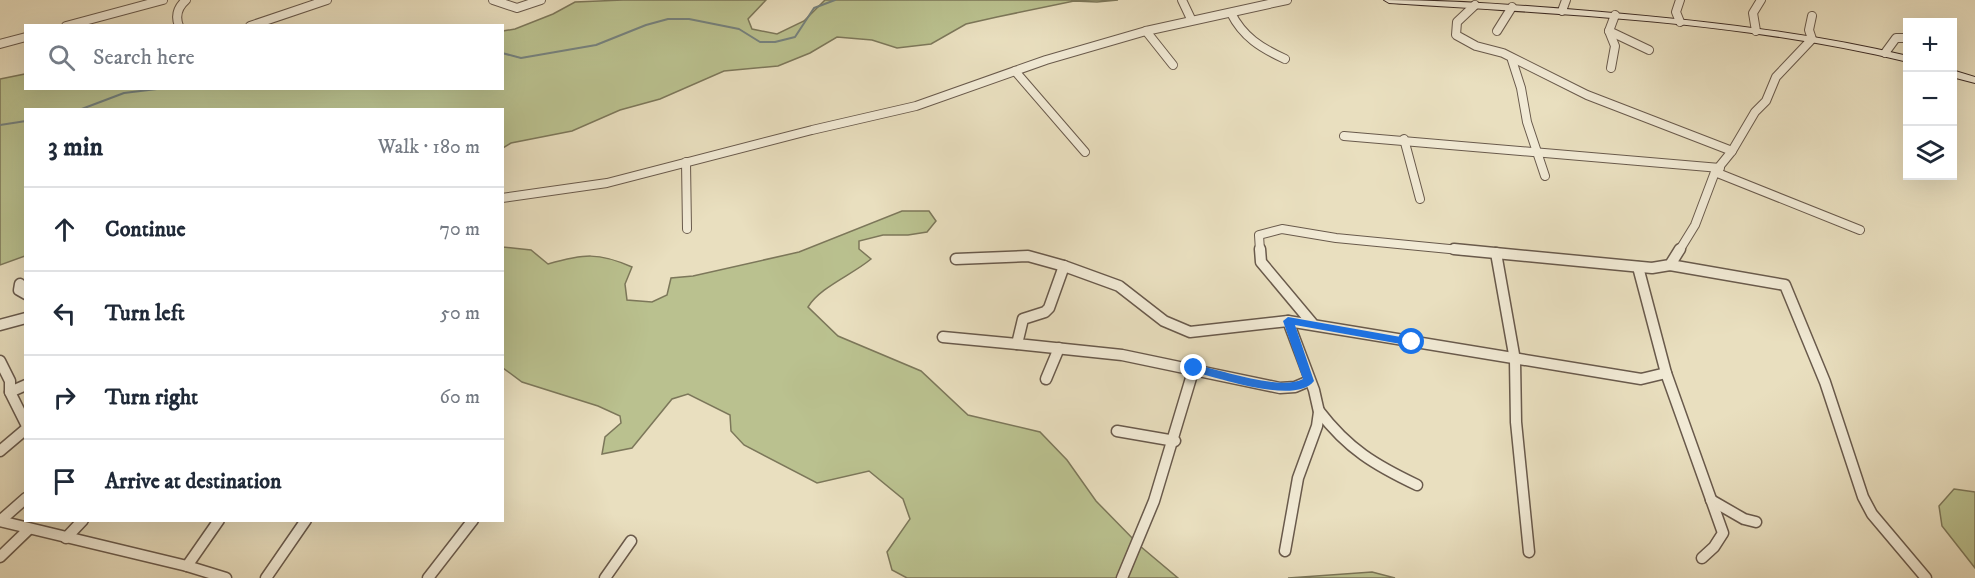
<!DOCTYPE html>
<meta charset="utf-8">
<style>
:root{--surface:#fff;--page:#f6f6f7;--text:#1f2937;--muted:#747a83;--line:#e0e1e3}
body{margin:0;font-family:"IM FELL DW Pica",serif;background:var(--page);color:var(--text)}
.controls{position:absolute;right:18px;top:18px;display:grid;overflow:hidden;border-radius:0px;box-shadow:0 6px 24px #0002}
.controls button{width:54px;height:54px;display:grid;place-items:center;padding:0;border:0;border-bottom:2px solid var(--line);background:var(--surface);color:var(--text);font:30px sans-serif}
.stop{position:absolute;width:18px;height:18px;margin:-14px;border:4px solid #1a73e8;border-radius:50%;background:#fff}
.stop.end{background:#1a73e8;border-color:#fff;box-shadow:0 2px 6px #0008}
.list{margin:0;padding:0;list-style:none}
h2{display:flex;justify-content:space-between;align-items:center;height:78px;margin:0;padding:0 24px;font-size:26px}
h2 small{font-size:20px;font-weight:400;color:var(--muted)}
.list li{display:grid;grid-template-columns:39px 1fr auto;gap:18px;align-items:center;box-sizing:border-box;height:84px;padding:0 24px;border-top:2px solid var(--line)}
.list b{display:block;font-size:22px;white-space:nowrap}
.list em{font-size:20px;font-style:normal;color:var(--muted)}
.icon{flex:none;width:33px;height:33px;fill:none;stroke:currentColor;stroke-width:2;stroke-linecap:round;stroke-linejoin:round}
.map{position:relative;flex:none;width:1975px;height:578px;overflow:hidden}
.search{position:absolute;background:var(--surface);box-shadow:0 6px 24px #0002;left:24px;top:24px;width:480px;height:66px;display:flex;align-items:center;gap:15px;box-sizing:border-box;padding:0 21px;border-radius:0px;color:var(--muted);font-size:22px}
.panel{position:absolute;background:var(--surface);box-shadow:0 6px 24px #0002;left:24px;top:108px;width:480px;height:414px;border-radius:0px}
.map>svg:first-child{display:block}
.green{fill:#bac18f;stroke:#7c775a;stroke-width:1.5}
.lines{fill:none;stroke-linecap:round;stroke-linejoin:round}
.stream{stroke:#75827f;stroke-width:2}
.street-far1-casing{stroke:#695a4c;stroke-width:10}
.street-casing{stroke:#695a4c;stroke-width:13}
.secondary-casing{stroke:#3e2d26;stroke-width:2}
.street-far1{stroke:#f1ead5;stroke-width:8}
.street{stroke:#f1ead5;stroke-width:10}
.secondary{fill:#f1ead5;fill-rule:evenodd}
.route{fill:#1a73e8}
</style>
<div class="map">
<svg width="1975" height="578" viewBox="0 0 1975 578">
<rect width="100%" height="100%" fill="#e9dfbf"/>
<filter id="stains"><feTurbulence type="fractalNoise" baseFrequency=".00333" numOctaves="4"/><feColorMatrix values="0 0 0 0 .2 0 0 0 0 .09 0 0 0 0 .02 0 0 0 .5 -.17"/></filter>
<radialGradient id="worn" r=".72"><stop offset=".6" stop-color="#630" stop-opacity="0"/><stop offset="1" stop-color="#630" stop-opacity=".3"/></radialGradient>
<g class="green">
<polygon points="623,0 766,0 748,19 752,29 777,34 804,21 825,0 1118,0 1097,2 1074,1 997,17 966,24 931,44 897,48 872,40 837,37 810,53 778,66 724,71 660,99 620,110 572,131 511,143 503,148 502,110 26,110 25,256 0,265 0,79 25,74 26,88 502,88 503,31 515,29 553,14 575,2"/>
<path d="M902,211H929L936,221L927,232L908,235H883L859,241V249L871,259C852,275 820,287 808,307L838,336L921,371L968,415L1040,432L1067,460L1096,501L1140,546L1178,578H907L892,570L887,552L910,519L903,499L869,471L817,483L744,445L731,431L730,415L688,394L672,399L632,448L602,454L605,437L621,423L620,416L598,406L522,382L503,368V247L531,250L548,264C584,254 598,252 632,267L625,284L627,300L652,302L667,295L671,278L693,276L799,252Z"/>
<polygon points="1954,489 1975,492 1975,568 1942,526 1939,506"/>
<polygon points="1372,572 1395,578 1288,578"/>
</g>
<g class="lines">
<g class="stream">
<polyline points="502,53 521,58 596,45 646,25 668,19 689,19 739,29 760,42 775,42 795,37 814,8 835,0"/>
<polyline points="79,110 124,93 157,89 217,88"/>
<polyline points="0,125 26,121"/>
</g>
<g class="street-far1-casing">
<g id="street-far1">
<polyline points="493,0 517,8 541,0"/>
<polyline points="1182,0 1191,19"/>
<polyline points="1680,0 1676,12 1680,22"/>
<polyline points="1475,5 1457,22 1456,35 1476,46 1503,53 1587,95 1732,151"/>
<polyline points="1562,11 1566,0"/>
<path d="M1231,13C1243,37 1261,48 1285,59"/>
<polyline points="66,26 163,0"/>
<path d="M179,26C175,16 178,7 186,0"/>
<polyline points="250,26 327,0"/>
<polyline points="1146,31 1173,65"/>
<polyline points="1497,31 1512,7"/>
<polyline points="1609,31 1649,50"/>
<polyline points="1756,31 1753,13 1761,0"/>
<polyline points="0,44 26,37"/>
<polyline points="1885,53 1896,38 1908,38"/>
<polyline points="1512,60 1521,88 1527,122 1545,176"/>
<polyline points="1611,68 1615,46 1609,31 1615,15"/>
<polyline points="1015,71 1085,152"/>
<polyline points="1344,136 1720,168"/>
<polyline points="1404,139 1420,199"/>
<polyline points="686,162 687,229"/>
<polyline points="1715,172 1860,230"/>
<polyline points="502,198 607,183 812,130 916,106 1046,60 1146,31 1287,0"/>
<polyline points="1260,251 1259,235 1282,229 1336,238 1470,251"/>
<polyline points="1679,251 1695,225 1715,172 1732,151 1755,112 1766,101 1776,77 1812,39 1809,30 1812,16"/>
</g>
</g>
<g class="street-casing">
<g id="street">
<polyline points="1260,249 1261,262 1312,323"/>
<polyline points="1454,249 1652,268 1670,265 1680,249"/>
<polyline points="1496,253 1515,360 1516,422 1529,552"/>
<polyline points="956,259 1028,256 1064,266 1119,286 1164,321 1190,332 1288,321 1641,379 1666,373 1638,267"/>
<polyline points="1670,265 1785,285 1825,382 1863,497 1872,514 1926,578"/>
<polyline points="1064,266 1049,308 1045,312 1023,319 1017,344 1122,355 1280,388 1295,387 1309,381"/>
<polyline points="20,284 19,290 26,294"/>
<polyline points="0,325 26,318"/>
<polyline points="943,337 1017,344"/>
<polyline points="0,361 10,381 10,392 26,424"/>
<polyline points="1666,373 1723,533 1714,547 1702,558"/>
<polyline points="1046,379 1059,348"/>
<polyline points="10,392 26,385"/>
<path d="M1319,411C1348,449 1375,465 1417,485"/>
<polyline points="1117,431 1175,441"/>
<polyline points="0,451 26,429"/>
<polyline points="1711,500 1744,519 1756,522"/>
<polyline points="0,521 187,566 226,578"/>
<polyline points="0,521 26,498"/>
<polyline points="66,538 83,520"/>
<polyline points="1285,551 1298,478 1317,426 1319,412 1314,390 1288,321"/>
<polyline points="0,557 29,529"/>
<polyline points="187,566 219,520"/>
<polyline points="266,578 306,520"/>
<polyline points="428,578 473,520"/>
<polyline points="605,578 631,541"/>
<polyline points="1122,578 1154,501 1194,368"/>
</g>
</g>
<g class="secondary-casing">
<g id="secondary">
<path d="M1384,0C1457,0 1529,6 1602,12C1704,21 1807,32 1908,56V62C1738,21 1562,14 1389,3Z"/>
<polygon points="1952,70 1975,77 1975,83 1952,77"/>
</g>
</g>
<use href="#street-far1" class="street-far1"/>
<use href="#street" class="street"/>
<use href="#secondary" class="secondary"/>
</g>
<path class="route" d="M1288,317L1412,339L1418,342L1412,346L1295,325L1314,381C1296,405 1220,378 1194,372L1189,368L1194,364C1220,370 1280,391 1303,379L1283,321Z"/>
<rect width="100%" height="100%" filter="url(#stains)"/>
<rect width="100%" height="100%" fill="url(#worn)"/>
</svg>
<div class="controls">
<button>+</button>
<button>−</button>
<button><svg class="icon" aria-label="layers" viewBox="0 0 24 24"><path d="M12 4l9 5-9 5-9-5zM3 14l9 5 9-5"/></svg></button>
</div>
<div class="stop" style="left:1412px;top:342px"></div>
<div class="stop end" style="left:1194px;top:368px"></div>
<div class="search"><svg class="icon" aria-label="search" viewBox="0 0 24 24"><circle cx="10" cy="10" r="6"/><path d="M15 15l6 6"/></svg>Search here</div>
<section class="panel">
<h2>3 min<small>Walk · 180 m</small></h2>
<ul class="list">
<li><svg class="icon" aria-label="ahead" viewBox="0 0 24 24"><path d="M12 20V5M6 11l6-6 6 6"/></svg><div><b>Continue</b></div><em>70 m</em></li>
<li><svg class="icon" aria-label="left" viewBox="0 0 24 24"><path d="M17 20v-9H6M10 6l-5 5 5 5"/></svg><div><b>Turn left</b></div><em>50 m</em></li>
<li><svg class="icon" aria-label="right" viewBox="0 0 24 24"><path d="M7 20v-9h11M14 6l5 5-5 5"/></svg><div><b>Turn right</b></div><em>60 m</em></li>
<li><svg class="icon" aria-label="arrive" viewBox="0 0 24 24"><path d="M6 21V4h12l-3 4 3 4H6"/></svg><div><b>Arrive at destination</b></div></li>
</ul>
</section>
</div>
